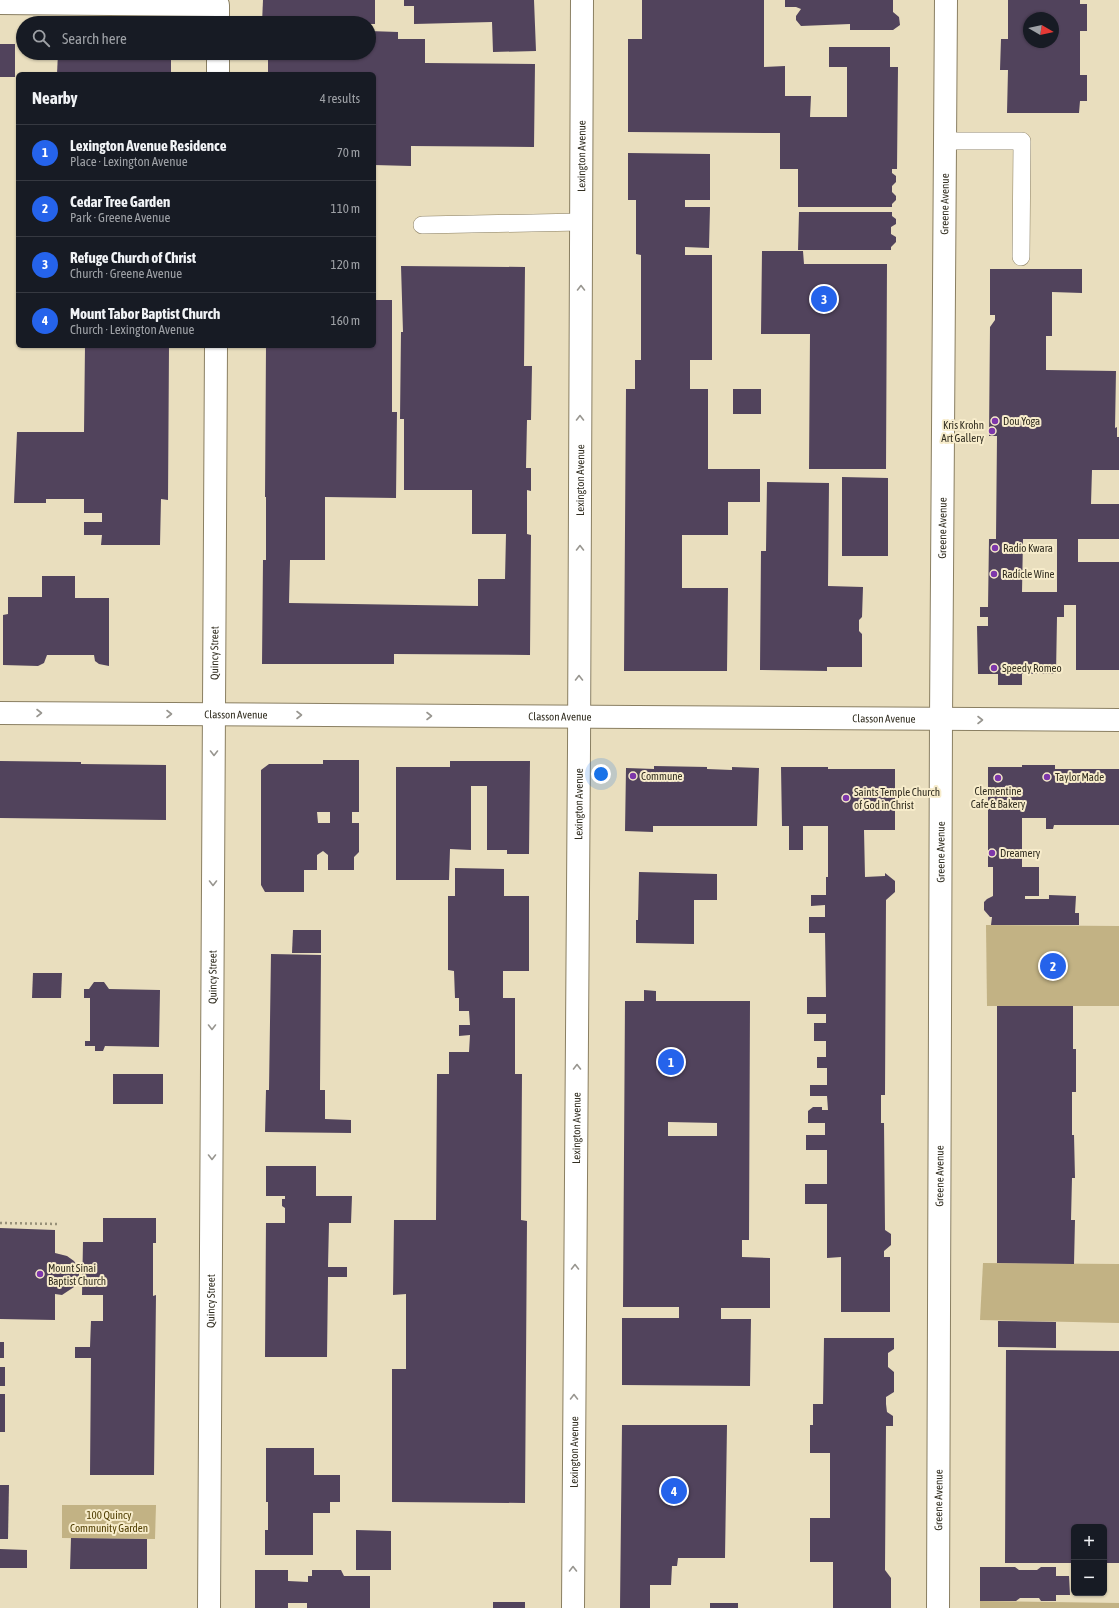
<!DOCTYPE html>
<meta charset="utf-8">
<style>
:root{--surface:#171b24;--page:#20242c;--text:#f1f3f6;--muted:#9ea1a6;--line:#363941;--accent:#2563eb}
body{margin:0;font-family:"Asap Condensed",sans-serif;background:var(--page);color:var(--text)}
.controls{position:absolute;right:12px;bottom:12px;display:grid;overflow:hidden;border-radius:6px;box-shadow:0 1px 3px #0004}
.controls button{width:36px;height:36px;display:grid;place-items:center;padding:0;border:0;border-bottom:1px solid var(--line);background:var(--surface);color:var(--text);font:20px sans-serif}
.compass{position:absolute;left:1023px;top:12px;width:36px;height:36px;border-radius:50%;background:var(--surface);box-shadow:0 1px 3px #0004;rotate:99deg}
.you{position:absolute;left:601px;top:774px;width:14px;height:14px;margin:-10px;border:3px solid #fff;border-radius:50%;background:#1a73e8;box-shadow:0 0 0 6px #1a73e833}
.badge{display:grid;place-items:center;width:26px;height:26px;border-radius:50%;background:var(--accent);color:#fff;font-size:13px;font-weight:700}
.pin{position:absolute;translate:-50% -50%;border:2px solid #fff;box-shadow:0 1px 4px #0006}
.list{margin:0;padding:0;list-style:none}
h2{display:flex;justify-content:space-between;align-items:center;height:52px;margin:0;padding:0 16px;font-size:17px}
h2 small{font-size:13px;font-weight:400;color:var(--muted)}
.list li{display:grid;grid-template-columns:26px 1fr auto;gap:12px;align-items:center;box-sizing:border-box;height:56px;padding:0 16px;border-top:1px solid var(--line)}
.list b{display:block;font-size:15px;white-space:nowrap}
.list p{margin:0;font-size:13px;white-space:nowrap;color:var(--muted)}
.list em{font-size:13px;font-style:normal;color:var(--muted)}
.icon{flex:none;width:22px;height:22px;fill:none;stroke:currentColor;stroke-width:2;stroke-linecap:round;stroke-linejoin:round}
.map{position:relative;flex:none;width:1119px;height:1608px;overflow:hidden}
.search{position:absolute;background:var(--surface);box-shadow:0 1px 3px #0004;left:16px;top:16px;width:360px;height:44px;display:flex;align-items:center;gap:10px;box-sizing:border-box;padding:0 14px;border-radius:22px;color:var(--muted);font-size:15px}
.panel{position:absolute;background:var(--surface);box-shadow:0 1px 3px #0004;left:16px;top:72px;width:360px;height:276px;border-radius:6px}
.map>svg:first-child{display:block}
.green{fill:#c2b284}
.building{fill:#51435c;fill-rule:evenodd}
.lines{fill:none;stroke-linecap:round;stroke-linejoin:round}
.service-casing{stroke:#8a7f62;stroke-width:18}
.minor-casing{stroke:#8a7f62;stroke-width:24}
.tertiary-casing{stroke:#8a7f62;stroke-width:24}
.path{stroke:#979078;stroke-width:2.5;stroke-dasharray:2 3;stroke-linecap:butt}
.service{stroke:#fff;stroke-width:17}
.minor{stroke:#fff;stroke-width:22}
.tertiary{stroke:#fff;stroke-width:22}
.oneway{stroke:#989690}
.poi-dot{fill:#7d37aa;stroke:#f7eccb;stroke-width:1.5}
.labels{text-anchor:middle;stroke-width:4;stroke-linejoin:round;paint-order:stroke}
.street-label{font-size:11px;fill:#322e21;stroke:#f7eccb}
.poi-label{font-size:11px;fill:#322e21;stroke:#f7eccb;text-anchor:start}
.park-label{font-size:11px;fill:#4f3d00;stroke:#f7eccb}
</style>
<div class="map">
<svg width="1119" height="1608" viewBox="0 0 1119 1608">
<rect width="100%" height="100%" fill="#e9debe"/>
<g class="green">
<polygon points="986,925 1119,926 1119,1006 987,1006"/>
<polygon points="983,1263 1119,1264 1119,1323 980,1320"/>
<polygon points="62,1505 156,1505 155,1539 62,1538"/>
<polygon points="980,1601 1119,1603 1119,1608 980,1608"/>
</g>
<g class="building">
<polygon points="263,0 375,0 375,24 262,23"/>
<polygon points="404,0 534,0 536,51 493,52 492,22 414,24 414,6 404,6"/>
<polygon points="642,0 764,0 764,67 785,66 785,96 811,96 810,117 847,117 847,67 829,67 829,47 890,47 890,67 898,67 897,169 892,169 892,173 896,176 896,182 892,186 892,192 896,196 896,200 892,204 892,207 798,207 798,169 780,169 780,133 628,132 628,39 642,39"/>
<polygon points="785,0 893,0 893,12 899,17 900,25 893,30 850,30 850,24 801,26 796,20 796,16 801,9 796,7 785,7"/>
<path d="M1008,0H1080V4H1087V31H1080V75H1087V101H1080L1079,113H1007L1008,70H1000L1001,39H1008ZM1029,18H1053V42H1029Z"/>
<polygon points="369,31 398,32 398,39 425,39 425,63 535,64 534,147 411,146 411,166 374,165 374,74 268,74 268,53 369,53"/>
<rect x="0" y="44" width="15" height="33"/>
<polygon points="58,53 171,53 171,74 57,74"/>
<polygon points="628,153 710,154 710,200 685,200 685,207 710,207 709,248 685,247 685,255 712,255 712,360 690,360 690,389 708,389 708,469 760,469 760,502 728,502 728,535 682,535 682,588 728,588 727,671 624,671 626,389 635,389 635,360 641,360 641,255 636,254 636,200 628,200"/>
<polygon points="799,212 892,212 892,216 896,219 896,224 891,227 891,234 896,237 896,242 891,247 891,250 798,250"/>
<polygon points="762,251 803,251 804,264 887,264 886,469 809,469 810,334 761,334"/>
<polygon points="401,266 525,267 524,366 532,366 531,420 527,420 526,468 531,468 531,491 527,490 527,534 531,535 530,655 394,654 394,664 262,664 263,560 266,560 266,497 265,497 266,346 374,346 374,300 392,300 392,412 397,412 396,498 325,497 325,560 290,560 289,603 478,606 478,579 505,579 506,534 472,534 472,490 404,490 404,419 400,419 401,332 403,332"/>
<path d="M990,269H1082V293L1052,292V336H1046V370L1116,371L1115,428L1117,427V437H1119V470H1092L1091,504H1119V539H1078V562H1119V670H1076V605H1064V617H1057L1056,674H1022V685H998V674H978L977,626H988V617H980V607H988L989,539H996L997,436H989L990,327L995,320V315H990ZM1023,539H1057V592H1022Z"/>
<polygon points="85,346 169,346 168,500 161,499 160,545 101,545 102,535 84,535 84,522 102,522 102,513 84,513 84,499 46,499 46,503 14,503 17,432 84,432"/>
<rect x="733" y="389" width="28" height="25"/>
<polygon points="842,477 888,478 888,556 842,556"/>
<polygon points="767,482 829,483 828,586 863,587 862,617 859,620 859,631 862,634 862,667 827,667 827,671 760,670 761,551 766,551"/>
<polygon points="42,576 75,576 75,598 109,598 109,666 99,664 95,661 94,655 47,655 44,663 38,666 3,665 3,615 8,614 8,597 42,597"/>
<path d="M323,760H359V812H352V823H359V852L354,857V870H328V855L323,851L317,855V870H304V892H265L261,885V770L269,764H323ZM317,812H330V823H318Z"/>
<polygon points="0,761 81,762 81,764 166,765 166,820 0,818"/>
<polygon points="450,761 530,761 529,854 507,854 507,850 487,850 487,786 471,786 471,850 450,849 449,880 396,880 396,767 450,767"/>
<polygon points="1022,765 1055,765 1055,769 1119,769 1119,825 1054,825 1053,829 1046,829 1046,818 1022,818 1022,867 1039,867 1039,896 1025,896 1025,899 1049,899 1049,895 1076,896 1075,913 1079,913 1079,925 991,925 992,917 990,917 984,910 984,902 987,899 993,896 993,867 988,867 988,767 1022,767"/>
<polygon points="654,766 707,767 707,769 732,770 732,767 759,768 757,826 653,826 653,832 625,831 626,768 654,769"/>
<polygon points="781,767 828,767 828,769 895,769 895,830 864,830 865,877 885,876 885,873 895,881 895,892 886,900 885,1095 881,1095 881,1123 884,1123 885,1230 891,1234 891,1245 884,1251 884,1257 890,1257 890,1312 841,1312 841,1257 827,1258 827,1204 805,1204 805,1184 827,1184 827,1150 806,1150 806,1135 825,1135 825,1123 808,1123 808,1111 813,1107 822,1107 822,1110 828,1110 827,1096 810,1096 810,1085 827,1085 827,1068 817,1068 817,1057 826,1057 826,1041 814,1041 814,1023 826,1023 826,1014 807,1014 807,997 826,997 825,933 809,933 809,917 825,917 825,905 811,906 811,895 826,895 826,877 828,877 828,826 803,826 803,850 789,850 789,826 782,826"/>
<polygon points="455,868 504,869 504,896 529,896 529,971 503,971 503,998 515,998 515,1074 522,1074 521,1220 527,1221 525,1503 392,1502 392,1369 406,1369 406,1294 393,1295 394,1220 436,1220 437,1074 449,1074 449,1052 469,1052 470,1035 459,1036 459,1025 470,1025 469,1011 459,1011 459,998 455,998 454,971 448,970 448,896 455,896"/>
<polygon points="639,872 717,874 717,900 694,900 694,944 636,943 636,920 638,920"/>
<polygon points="293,930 321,930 321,953 292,953"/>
<polygon points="271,954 321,955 320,1090 325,1090 325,1119 351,1120 351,1133 265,1132 266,1090 269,1090"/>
<polygon points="33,973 62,973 61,998 32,998"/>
<polygon points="94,982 104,982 109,989 160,990 159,1047 105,1046 103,1051 95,1051 95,1046 85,1046 85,1041 90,1041 90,998 84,998 84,989 89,989"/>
<path d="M644,990L656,991V1001H750L749,1240H742V1257L770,1258V1308H721V1319H751L750,1386L622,1385V1318H679V1307H623L625,1001H644ZM668,1122L717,1123V1136H668Z"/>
<polygon points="997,1006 1073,1006 1073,1049 1076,1049 1076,1092 1072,1092 1072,1135 1074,1135 1075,1178 1072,1178 1071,1220 1075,1220 1074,1264 997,1263"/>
<rect x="113" y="1074" width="50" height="30"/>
<polygon points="266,1166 316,1166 316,1196 352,1196 351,1223 329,1223 328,1267 347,1267 347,1277 328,1277 327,1357 265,1357 266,1223 285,1223 285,1208 282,1206 282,1199 285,1199 285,1196 266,1196"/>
<polygon points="103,1218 156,1218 156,1243 153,1243 153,1296 156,1295 154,1475 90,1475 91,1358 75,1358 75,1347 90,1347 91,1321 103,1321 103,1295 82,1295 83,1242 103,1242"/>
<polygon points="0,1228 55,1230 55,1253 67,1256 74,1261 79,1269 79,1279 74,1287 62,1295 55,1294 55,1320 0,1319"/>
<polygon points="998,1321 1056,1322 1056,1348 998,1347"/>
<polygon points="824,1338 894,1338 894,1349 888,1353 888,1367 894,1372 894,1392 886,1397 886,1404 887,1412 893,1416 893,1426 886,1426 885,1570 891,1578 891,1608 833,1608 833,1562 810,1562 810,1518 830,1518 830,1453 810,1453 810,1425 813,1425 813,1404 823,1404"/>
<rect x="0" y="1342" width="4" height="16"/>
<polygon points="1006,1350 1119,1351 1119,1563 1104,1563 1104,1527 1074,1527 1074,1563 1005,1563"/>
<rect x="0" y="1367" width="5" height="19"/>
<rect x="0" y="1394" width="5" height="38"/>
<polygon points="622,1425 727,1425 725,1558 678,1558 677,1566 672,1566 671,1585 650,1585 650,1608 620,1608"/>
<polygon points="266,1448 314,1448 314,1475 340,1475 340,1502 330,1502 330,1513 313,1513 313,1555 265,1555 265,1530 268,1530 268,1502 266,1502"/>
<polygon points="0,1485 9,1485 8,1539 0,1539"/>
<polygon points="356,1530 391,1531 391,1570 356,1570"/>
<polygon points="71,1538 147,1539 147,1569 70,1569"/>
<polygon points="0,1549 27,1550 27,1568 0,1568"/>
<polygon points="980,1567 1015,1567 1019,1570 1037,1570 1041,1567 1056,1567 1056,1576 1069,1576 1070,1595 1056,1595 1056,1601 1041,1601 1039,1598 1020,1598 1016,1601 980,1601"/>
<polygon points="255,1570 288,1570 288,1581 308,1582 308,1576 312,1576 312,1570 341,1570 344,1576 370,1576 370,1608 307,1608 307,1603 288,1603 288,1608 255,1608"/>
<rect x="493" y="1602" width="32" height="6"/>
<rect x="710" y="1603" width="28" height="5"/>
</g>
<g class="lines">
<g class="service-casing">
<g id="service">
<polyline points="945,141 1022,141 1021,257"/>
<polyline points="422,225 581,222"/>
</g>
</g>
<g class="minor-casing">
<g id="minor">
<polyline points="0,3 218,5 218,23"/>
<polyline points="218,74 218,53"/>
<path id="s1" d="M209,1608L216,346"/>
<path id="s2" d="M573,1608L579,749L582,0"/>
<path id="s3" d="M938,1608L941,719L946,0"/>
</g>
</g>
<g class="tertiary-casing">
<g id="tertiary">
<path id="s4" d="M0,713L1119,720"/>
</g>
</g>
<polyline class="path" points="0,1223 59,1224"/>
<use href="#service" class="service"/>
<use href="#minor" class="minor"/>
<use href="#tertiary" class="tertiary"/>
</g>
<defs><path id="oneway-chevron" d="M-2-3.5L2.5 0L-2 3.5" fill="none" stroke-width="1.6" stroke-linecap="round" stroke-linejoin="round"/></defs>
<g class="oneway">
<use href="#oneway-chevron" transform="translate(581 288) rotate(-90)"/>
<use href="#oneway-chevron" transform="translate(580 418) rotate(-90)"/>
<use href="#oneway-chevron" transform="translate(580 548) rotate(-90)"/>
<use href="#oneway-chevron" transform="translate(579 678) rotate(-90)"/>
<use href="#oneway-chevron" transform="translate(39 713)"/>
<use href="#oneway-chevron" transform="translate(169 714)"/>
<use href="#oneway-chevron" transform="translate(299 715)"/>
<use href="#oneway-chevron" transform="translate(429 716)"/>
<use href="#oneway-chevron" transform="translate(980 720)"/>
<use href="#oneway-chevron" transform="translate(214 753) rotate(90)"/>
<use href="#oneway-chevron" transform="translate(213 883) rotate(90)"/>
<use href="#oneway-chevron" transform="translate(212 1027) rotate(90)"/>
<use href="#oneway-chevron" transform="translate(577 1067) rotate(-90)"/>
<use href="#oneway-chevron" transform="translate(212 1157) rotate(90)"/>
<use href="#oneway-chevron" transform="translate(575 1267) rotate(-90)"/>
<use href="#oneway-chevron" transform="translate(574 1397) rotate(-90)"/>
<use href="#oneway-chevron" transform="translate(573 1569) rotate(-90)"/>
</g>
<g class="poi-dot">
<circle cx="995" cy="421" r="4"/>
<circle cx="992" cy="431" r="4"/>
<circle cx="995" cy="548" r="4"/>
<circle cx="994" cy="574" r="4"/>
<circle cx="994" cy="668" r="4"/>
<circle cx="633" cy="776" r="4"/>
<circle cx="1047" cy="777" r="4"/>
<circle cx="998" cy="778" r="4"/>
<circle cx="846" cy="798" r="4"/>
<circle cx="992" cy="853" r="4"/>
<circle cx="40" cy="1274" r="4"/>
</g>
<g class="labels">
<g class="street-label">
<text dy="4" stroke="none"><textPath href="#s2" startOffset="1452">Lexington Avenue</textPath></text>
<text dy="4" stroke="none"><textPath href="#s3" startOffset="1404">Greene Avenue</textPath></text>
<text dy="4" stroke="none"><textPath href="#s2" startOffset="1128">Lexington Avenue</textPath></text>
<text dy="4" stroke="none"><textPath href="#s3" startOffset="1080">Greene Avenue</textPath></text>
<text dy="4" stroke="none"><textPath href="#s1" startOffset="955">Quincy Street</textPath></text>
<text dy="4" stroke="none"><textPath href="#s4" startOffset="236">Classon Avenue</textPath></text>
<text dy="4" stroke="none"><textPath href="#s4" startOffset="560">Classon Avenue</textPath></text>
<text dy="4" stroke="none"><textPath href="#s4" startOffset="884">Classon Avenue</textPath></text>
<text dy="4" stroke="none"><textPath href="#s2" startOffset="804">Lexington Avenue</textPath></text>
<text dy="4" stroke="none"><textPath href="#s3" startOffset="756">Greene Avenue</textPath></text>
<text dy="4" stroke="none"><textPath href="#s1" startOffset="631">Quincy Street</textPath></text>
<text dy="4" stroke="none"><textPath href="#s2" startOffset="480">Lexington Avenue</textPath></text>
<text dy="4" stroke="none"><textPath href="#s3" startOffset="432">Greene Avenue</textPath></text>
<text dy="4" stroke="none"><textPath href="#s1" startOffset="307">Quincy Street</textPath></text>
<text dy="4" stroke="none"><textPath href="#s2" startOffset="156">Lexington Avenue</textPath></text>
<text dy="4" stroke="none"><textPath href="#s3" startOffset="108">Greene Avenue</textPath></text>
</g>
<g class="poi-label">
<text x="1003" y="425">Dou Yoga</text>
<text x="984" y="429" text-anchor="end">Kris Krohn<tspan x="984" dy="13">Art Gallery</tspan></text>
<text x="1003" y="552">Radio Kwara</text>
<text x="1002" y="578">Radicle Wine</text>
<text x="1002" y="672">Speedy Romeo</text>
<text x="641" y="780">Commune</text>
<text x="1055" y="781">Taylor Made</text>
<text x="998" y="795" text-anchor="middle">Clementine<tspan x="998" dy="13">Cafe &amp; Bakery</tspan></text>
<text x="854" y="796">Saints Temple Church<tspan x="854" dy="13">of God in Christ</tspan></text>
<text x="1000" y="857">Dreamery</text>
<text x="48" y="1272">Mount Sinai<tspan x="48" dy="13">Baptist Church</tspan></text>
</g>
<g class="park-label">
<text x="109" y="1519">100 Quincy<tspan x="109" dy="13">Community Garden</tspan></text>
</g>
</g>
</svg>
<div class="controls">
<button>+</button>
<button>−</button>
</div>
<svg class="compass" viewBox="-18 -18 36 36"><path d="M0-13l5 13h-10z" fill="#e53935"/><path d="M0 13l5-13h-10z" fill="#9ea1a6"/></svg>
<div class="you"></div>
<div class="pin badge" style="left:671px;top:1062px">1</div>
<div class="pin badge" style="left:1053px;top:966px">2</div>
<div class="pin badge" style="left:824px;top:299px">3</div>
<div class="pin badge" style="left:674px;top:1491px">4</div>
<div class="search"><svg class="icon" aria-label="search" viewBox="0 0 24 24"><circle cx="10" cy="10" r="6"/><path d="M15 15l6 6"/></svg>Search here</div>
<section class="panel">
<h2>Nearby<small>4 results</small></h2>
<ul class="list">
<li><span class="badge">1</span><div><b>Lexington Avenue Residence</b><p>Place · Lexington Avenue</p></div><em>70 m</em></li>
<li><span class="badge">2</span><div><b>Cedar Tree Garden</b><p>Park · Greene Avenue</p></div><em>110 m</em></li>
<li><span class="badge">3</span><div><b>Refuge Church of Christ</b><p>Church · Greene Avenue</p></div><em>120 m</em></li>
<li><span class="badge">4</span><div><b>Mount Tabor Baptist Church</b><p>Church · Lexington Avenue</p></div><em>160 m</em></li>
</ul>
</section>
</div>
